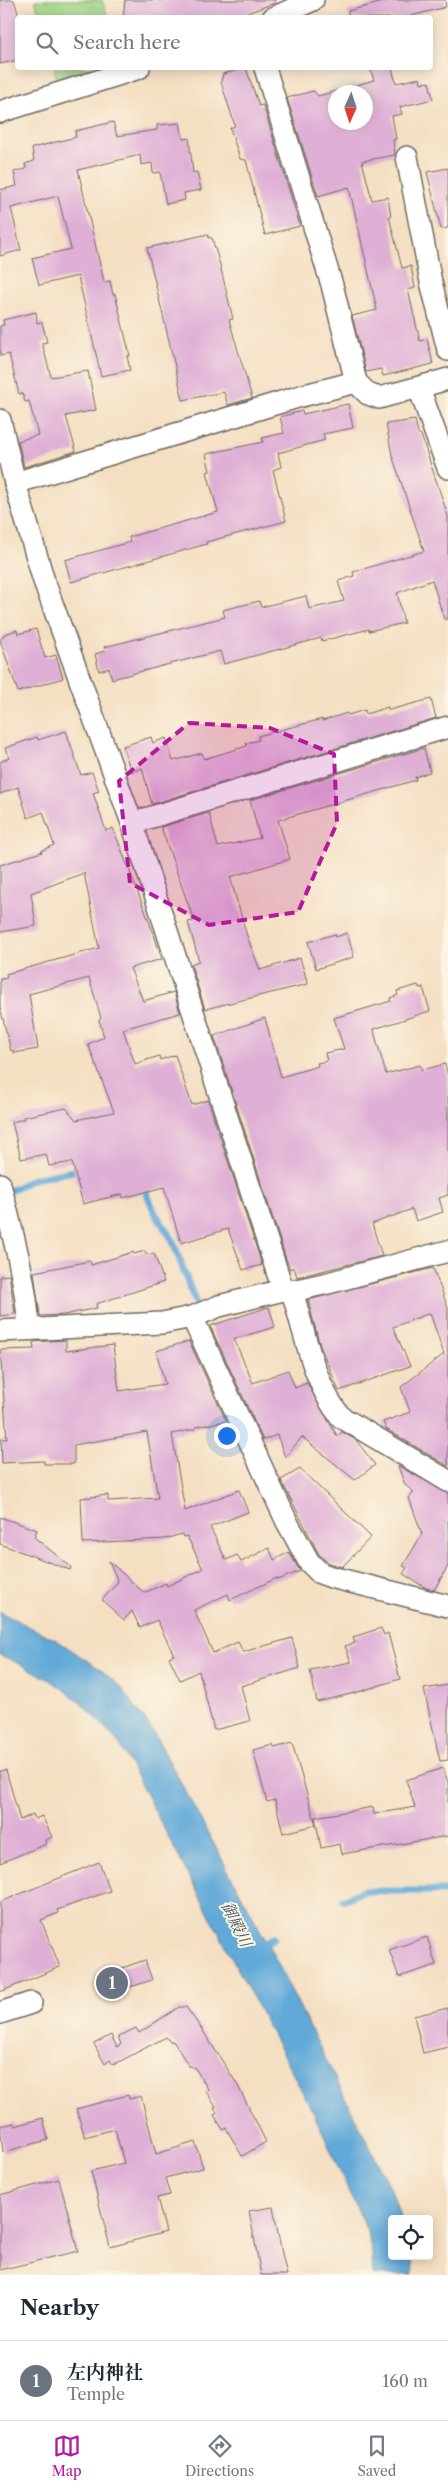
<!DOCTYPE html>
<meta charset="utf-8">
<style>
:root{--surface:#fff;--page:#f2f2f3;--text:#1f2937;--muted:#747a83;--line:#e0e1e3;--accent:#b5179e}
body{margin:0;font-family:"Libre Caslon Text","Noto Serif JP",serif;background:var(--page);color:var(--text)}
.controls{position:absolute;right:15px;bottom:15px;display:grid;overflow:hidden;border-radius:5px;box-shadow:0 2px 12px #0003}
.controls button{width:45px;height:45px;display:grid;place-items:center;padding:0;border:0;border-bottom:1px solid var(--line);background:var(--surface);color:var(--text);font:25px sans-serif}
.compass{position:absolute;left:328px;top:85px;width:45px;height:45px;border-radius:50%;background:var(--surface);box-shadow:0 2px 12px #0003;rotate:183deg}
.you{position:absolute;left:226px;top:1435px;width:18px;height:18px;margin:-12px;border:4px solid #fff;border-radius:50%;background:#1a73e8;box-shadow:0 0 0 8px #1a73e833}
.badge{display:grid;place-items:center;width:32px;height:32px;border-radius:50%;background:var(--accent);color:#fff;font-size:16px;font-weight:700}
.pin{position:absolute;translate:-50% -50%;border:2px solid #fff;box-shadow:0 1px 5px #0006}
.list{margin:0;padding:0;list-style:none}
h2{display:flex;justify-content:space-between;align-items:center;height:65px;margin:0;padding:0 20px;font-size:21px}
h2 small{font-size:16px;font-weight:400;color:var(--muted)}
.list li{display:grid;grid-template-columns:32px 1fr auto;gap:15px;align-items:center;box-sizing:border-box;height:80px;padding:0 20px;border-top:1px solid var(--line)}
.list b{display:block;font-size:19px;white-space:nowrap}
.list p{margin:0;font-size:16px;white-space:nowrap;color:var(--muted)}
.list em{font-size:16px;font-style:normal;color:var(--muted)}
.icon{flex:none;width:28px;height:28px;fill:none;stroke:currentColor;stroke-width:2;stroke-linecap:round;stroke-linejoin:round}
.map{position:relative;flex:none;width:448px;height:2275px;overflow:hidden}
.search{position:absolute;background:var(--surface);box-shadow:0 2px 12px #0003;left:15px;right:15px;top:15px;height:55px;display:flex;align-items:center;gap:12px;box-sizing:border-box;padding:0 18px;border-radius:5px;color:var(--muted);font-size:19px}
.sheet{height:145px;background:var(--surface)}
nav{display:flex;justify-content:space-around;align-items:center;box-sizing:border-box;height:70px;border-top:1px solid var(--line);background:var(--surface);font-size:14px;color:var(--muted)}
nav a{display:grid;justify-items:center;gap:2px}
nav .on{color:var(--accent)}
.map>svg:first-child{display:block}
.green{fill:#9cd384;stroke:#647f58}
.water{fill:#61a9d8;stroke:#466a82}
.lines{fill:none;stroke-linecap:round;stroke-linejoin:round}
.stream{stroke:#61a9d8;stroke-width:7}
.building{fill:#dfafd6;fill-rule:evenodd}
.minor-casing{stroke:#716a60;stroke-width:24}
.minor{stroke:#fff;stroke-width:21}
.marked{fill:#b5179e;fill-opacity:0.2;stroke:#b5179e;stroke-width:4;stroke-dasharray:10 6;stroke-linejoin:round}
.labels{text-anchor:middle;stroke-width:4;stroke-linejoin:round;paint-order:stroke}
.water-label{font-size:16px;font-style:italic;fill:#3e5768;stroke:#fcf5e5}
</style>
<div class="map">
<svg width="448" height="2275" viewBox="0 0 448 2275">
<rect width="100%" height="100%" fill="#fcf5e5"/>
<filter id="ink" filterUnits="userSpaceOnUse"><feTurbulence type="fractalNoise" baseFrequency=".02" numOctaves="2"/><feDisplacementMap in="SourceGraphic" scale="10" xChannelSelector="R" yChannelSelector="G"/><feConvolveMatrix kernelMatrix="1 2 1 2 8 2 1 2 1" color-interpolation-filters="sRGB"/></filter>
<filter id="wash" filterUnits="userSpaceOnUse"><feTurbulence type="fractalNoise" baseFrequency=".0096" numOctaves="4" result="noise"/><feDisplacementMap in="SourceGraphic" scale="20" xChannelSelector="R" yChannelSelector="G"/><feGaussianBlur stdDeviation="1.12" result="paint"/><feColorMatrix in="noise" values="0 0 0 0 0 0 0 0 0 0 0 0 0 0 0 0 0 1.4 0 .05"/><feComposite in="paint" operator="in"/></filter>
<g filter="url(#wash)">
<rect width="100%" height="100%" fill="#f4dfc2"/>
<g class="green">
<polygon points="35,0 102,0 108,17 40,17"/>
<polygon points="54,68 109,68 58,86"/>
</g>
<path class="water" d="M0,1612L58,1641L100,1669L121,1687L153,1731L272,1952L391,2189L401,2219H392V2256H412L413,2275H373L372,2254L367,2231L314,2114L121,1747C82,1698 57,1680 0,1655Z"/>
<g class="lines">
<g class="stream">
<polyline points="143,1184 155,1213 172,1239 196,1304"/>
<polyline points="6,1193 33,1179 83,1169"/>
<polyline points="343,1900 363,1891 448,1891"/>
<polyline points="259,1946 274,1938"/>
</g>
</g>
<g id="blocks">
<g class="building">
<polygon points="0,0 14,0 18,13 18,60 0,64"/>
<polygon points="125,0 275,0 275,3 233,18 123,18"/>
<polygon points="391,0 445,0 446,7 403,18 349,18 348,11"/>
<polygon points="246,68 259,106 263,105 300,226 265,235 246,160 240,159 230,128 235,126 221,82 223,74"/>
<path d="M370,68H392L396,83L420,78L421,83L429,82L433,99L400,107L402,114L392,116L396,139L393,140L395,155L362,161L372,200L388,197L391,217H389L402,268L411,266L415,288L408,290L420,341L427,339L433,364L383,376L381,369L366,372L352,316L377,310L349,187L318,196L287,98L313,91L318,96L374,80ZM336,92H366V122H336Z"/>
<polygon points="113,122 117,136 157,130 157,125 180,123 183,139 189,138 193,173 197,172 201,190 184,193 185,200 166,204 160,172 153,173 152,163 141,165 140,155 78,170 104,282 110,281 113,295 115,294 130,356 127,356 130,370 101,376 78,276 39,285 32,258 71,249 58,196 11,208 21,250 0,256 0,190 17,186 14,172 26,169 25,164 34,161 32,148 76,137 75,131"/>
<polygon points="448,168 448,228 441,229 427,172"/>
<polygon points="208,234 209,238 212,238 220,265 233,319 229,320 252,398 228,405 224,392 183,400 147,248"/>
<polygon points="36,312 37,323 42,322 47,342 42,343 51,377 88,371 96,410 66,416 76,451 24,467 18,441 38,435 29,401 25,402 22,393 19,394 9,354 0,356 0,326 4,325 3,320"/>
<polygon points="348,404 353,428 323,434 325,440 278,453 281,467 273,470 286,521 206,542 207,544 71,582 65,560 130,542 129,537 218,512 207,472 210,471 206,454 263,442 262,438 284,433 280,417 302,411 303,414"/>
<polygon points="415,420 418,433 421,435 448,516 448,619 444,619 432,580 397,593 404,623 369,631 369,629 322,641 321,638 224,664 220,651 112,679 109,668 99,671 95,654 105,651 104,647 225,617 223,610 259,601 261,607 306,596 309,609 344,601 338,581 354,576 353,572 424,551 392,455 386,424"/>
<polygon points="36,629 45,658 56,655 63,678 18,692 0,640 5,634 17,630 18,634"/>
<polygon points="431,699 436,718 152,804 142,768 131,772 123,746 151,737 153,743 166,738 173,761 202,753 204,759 247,746 246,743 259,740 258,736 322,719 322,721 347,713 348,715 365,710 366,714 388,707 389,710"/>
<polygon points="66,731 81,775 92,772 99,791 93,793 106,831 113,828 152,929 162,959 130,968 143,1001 174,992 180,1013 123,1029 135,1064 159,1056 160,1060 175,1055 192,1105 208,1100 262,1265 243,1270 228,1229 181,1243 164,1187 123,1198 122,1194 83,1204 72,1162 49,1166 46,1154 21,1159 12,1122 24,1119 23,1117 66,1108 76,1120 114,1112 88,1044 104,1037 99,1020 101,1018 89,978 29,994 38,1049 14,1053 14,1050 11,1051 0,1007 0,979 7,978 6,974 99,948 84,873 31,893 36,926 0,932 0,865 42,852 41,851 54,845 43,812 28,818 18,787 0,794 0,762 9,758 5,748 37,737 38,740"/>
<polygon points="424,748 430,772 415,777 416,780 278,820 290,859 230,877 247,936 260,970 300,958 308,984 205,1009 191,964 199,961 188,922 194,921 161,827 209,813 218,847 260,838 250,800"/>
<polygon points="347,933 354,957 316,969 308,942 335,934 336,937"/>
<polygon points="418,985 419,988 423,987 430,1011 374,1029 375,1035 386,1074 420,1065 422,1070 445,1064 448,1076 448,1195 439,1198 443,1212 416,1221 412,1209 372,1224 382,1256 297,1277 294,1267 290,1269 286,1259 214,1036 265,1018 281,1077 318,1066 317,1063 327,1061 325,1053 344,1049 334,1018 391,1001 390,998 398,995 397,991"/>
<polygon points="145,1251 147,1255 154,1253 164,1282 96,1304 97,1308 64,1315 40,1316 34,1272 90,1261 91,1265 133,1252 134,1254"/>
<polygon points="433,1268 448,1308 448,1466 386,1429 383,1422 410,1412 401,1387 444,1354 430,1313 393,1327 410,1366 339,1391 320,1346 308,1300"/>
<polygon points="9,1275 15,1314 0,1316 0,1276"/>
<polygon points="269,1307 275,1327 234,1339 253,1383 288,1370 295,1388 307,1383 337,1436 342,1432 356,1440 375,1465 355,1480 302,1437 285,1457 277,1435 263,1440 210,1326"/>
<polygon points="66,1340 66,1351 113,1345 119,1391 165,1384 156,1351 189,1341 226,1421 195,1427 196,1429 172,1434 185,1511 239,1490 248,1512 210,1527 226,1560 237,1555 241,1562 269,1548 274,1560 289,1552 300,1571 278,1580 277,1578 230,1600 228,1594 194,1610 213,1653 238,1642 243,1652 292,1638 300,1668 241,1686 250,1721 214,1730 199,1671 180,1680 169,1657 174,1655 157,1620 140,1628 132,1611 124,1620 102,1600 118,1582 109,1561 144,1593 166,1583 167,1586 203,1569 187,1536 183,1537 182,1534 165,1539 83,1543 81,1498 108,1495 108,1501 158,1498 147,1432 74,1445 74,1464 44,1464 44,1461 2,1463 1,1439 7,1439 0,1350 34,1349 33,1342"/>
<polygon points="398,1466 448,1493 448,1566 434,1590 426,1588 403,1574 407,1568 403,1566 422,1534 409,1498 414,1492 405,1485"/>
<polygon points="300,1469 371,1537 342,1567 327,1562 319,1554 281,1480"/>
<polygon points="0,1517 37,1530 34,1537 71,1567 70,1570 0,1544"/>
<polygon points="381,1628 384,1635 388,1633 400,1679 355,1693 317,1702 310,1670 351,1662 345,1646 355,1643 353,1637"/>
<polygon points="448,1685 448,1760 440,1761 424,1689"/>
<polygon points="292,1743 316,1825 283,1833 275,1800 267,1802 253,1750 273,1745 274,1748"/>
<polygon points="443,1768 448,1782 448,1836 342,1854 340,1844 321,1848 315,1817 373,1807 374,1814 415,1807 406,1780"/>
<polygon points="6,1770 20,1820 33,1814 35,1819 42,1816 52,1837 45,1840 46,1844 0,1863 0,1771"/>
<polygon points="99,1862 110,1891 57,1910 58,1913 41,1920 60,1967 0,1992 0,1902"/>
<polygon points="427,1937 436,1965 399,1977 389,1950"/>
<polygon points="145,1960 152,1980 102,1996 96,1977"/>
<polygon points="179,2007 186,2007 203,2031 237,2084 266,2142 242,2156 226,2128 223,2130 214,2115 217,2113 214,2108 216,2107 206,2091 208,2089 195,2068 189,2066 173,2041 170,2042 166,2037 113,2065 110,2060 105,2064 94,2044 111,2035 117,2047 121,2044 118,2037 136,2028 139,2033"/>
<polygon points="448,2008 448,2047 423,2053 414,2016"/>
<polygon points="128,2095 129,2099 141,2096 156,2154 195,2142 203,2168 165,2178 170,2195 157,2198 166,2232 110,2247 91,2171 124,2163 115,2129 85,2137 76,2109"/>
<polygon points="43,2118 48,2140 3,2152 0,2126 14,2123 15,2126"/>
<polygon points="59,2179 78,2251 0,2270 0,2195"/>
<polygon points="273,2207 283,2259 287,2275 261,2275 249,2211"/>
</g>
</g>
</g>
<g filter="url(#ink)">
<use href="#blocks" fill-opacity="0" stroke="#716a60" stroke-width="1"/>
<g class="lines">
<g class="minor-casing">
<g id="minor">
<polyline points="273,18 313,0"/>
<polyline points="265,68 332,285 356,382 368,394 379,398 448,379"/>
<polyline points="0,112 139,68"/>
<polyline points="407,157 431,282 448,350"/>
<polyline points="419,388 448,468"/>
<polyline points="0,420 15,483 44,581 132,823 283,1290"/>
<polyline points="15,483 301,396 356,382"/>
<polyline points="132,823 448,727"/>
<path d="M0,1184C12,1232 26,1279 29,1329"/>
<path d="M292,1291C304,1330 314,1386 341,1417L448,1481"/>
<polyline points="192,1317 219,1306 283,1290 292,1291 328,1283 448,1251"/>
<polyline points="0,1331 162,1323 192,1317 287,1522 309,1562 320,1573 331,1577 448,1606"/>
<polyline points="0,2013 31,2003"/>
</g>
</g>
<use href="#minor" class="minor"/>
</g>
</g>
<path class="marked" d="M189,723L270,728L334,754L337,823L298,912L209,925L130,883L119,781Z"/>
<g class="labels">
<g class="water-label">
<text transform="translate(237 1924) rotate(64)" y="6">御殿川</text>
</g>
</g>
</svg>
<div class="controls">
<button><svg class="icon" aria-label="locate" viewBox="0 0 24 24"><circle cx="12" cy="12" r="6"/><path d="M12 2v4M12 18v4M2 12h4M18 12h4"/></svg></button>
</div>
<svg class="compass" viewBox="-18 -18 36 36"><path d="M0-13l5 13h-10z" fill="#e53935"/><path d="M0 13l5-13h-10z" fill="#747a83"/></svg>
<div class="you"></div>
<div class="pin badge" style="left:112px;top:1983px;background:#6b7280">1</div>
<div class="search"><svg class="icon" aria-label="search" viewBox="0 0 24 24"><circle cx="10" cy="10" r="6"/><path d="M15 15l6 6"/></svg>Search here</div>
</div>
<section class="sheet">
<h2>Nearby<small></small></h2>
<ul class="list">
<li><span class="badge" style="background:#6b7280">1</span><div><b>左内神社</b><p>Temple</p></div><em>160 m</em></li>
</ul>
</section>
<nav>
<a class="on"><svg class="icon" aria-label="map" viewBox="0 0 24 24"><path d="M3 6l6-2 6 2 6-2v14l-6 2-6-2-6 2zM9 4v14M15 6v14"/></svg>Map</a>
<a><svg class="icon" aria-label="directions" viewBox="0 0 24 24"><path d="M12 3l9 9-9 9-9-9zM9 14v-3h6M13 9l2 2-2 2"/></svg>Directions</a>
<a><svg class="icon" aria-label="saved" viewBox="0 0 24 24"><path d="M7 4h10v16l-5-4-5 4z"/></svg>Saved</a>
</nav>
